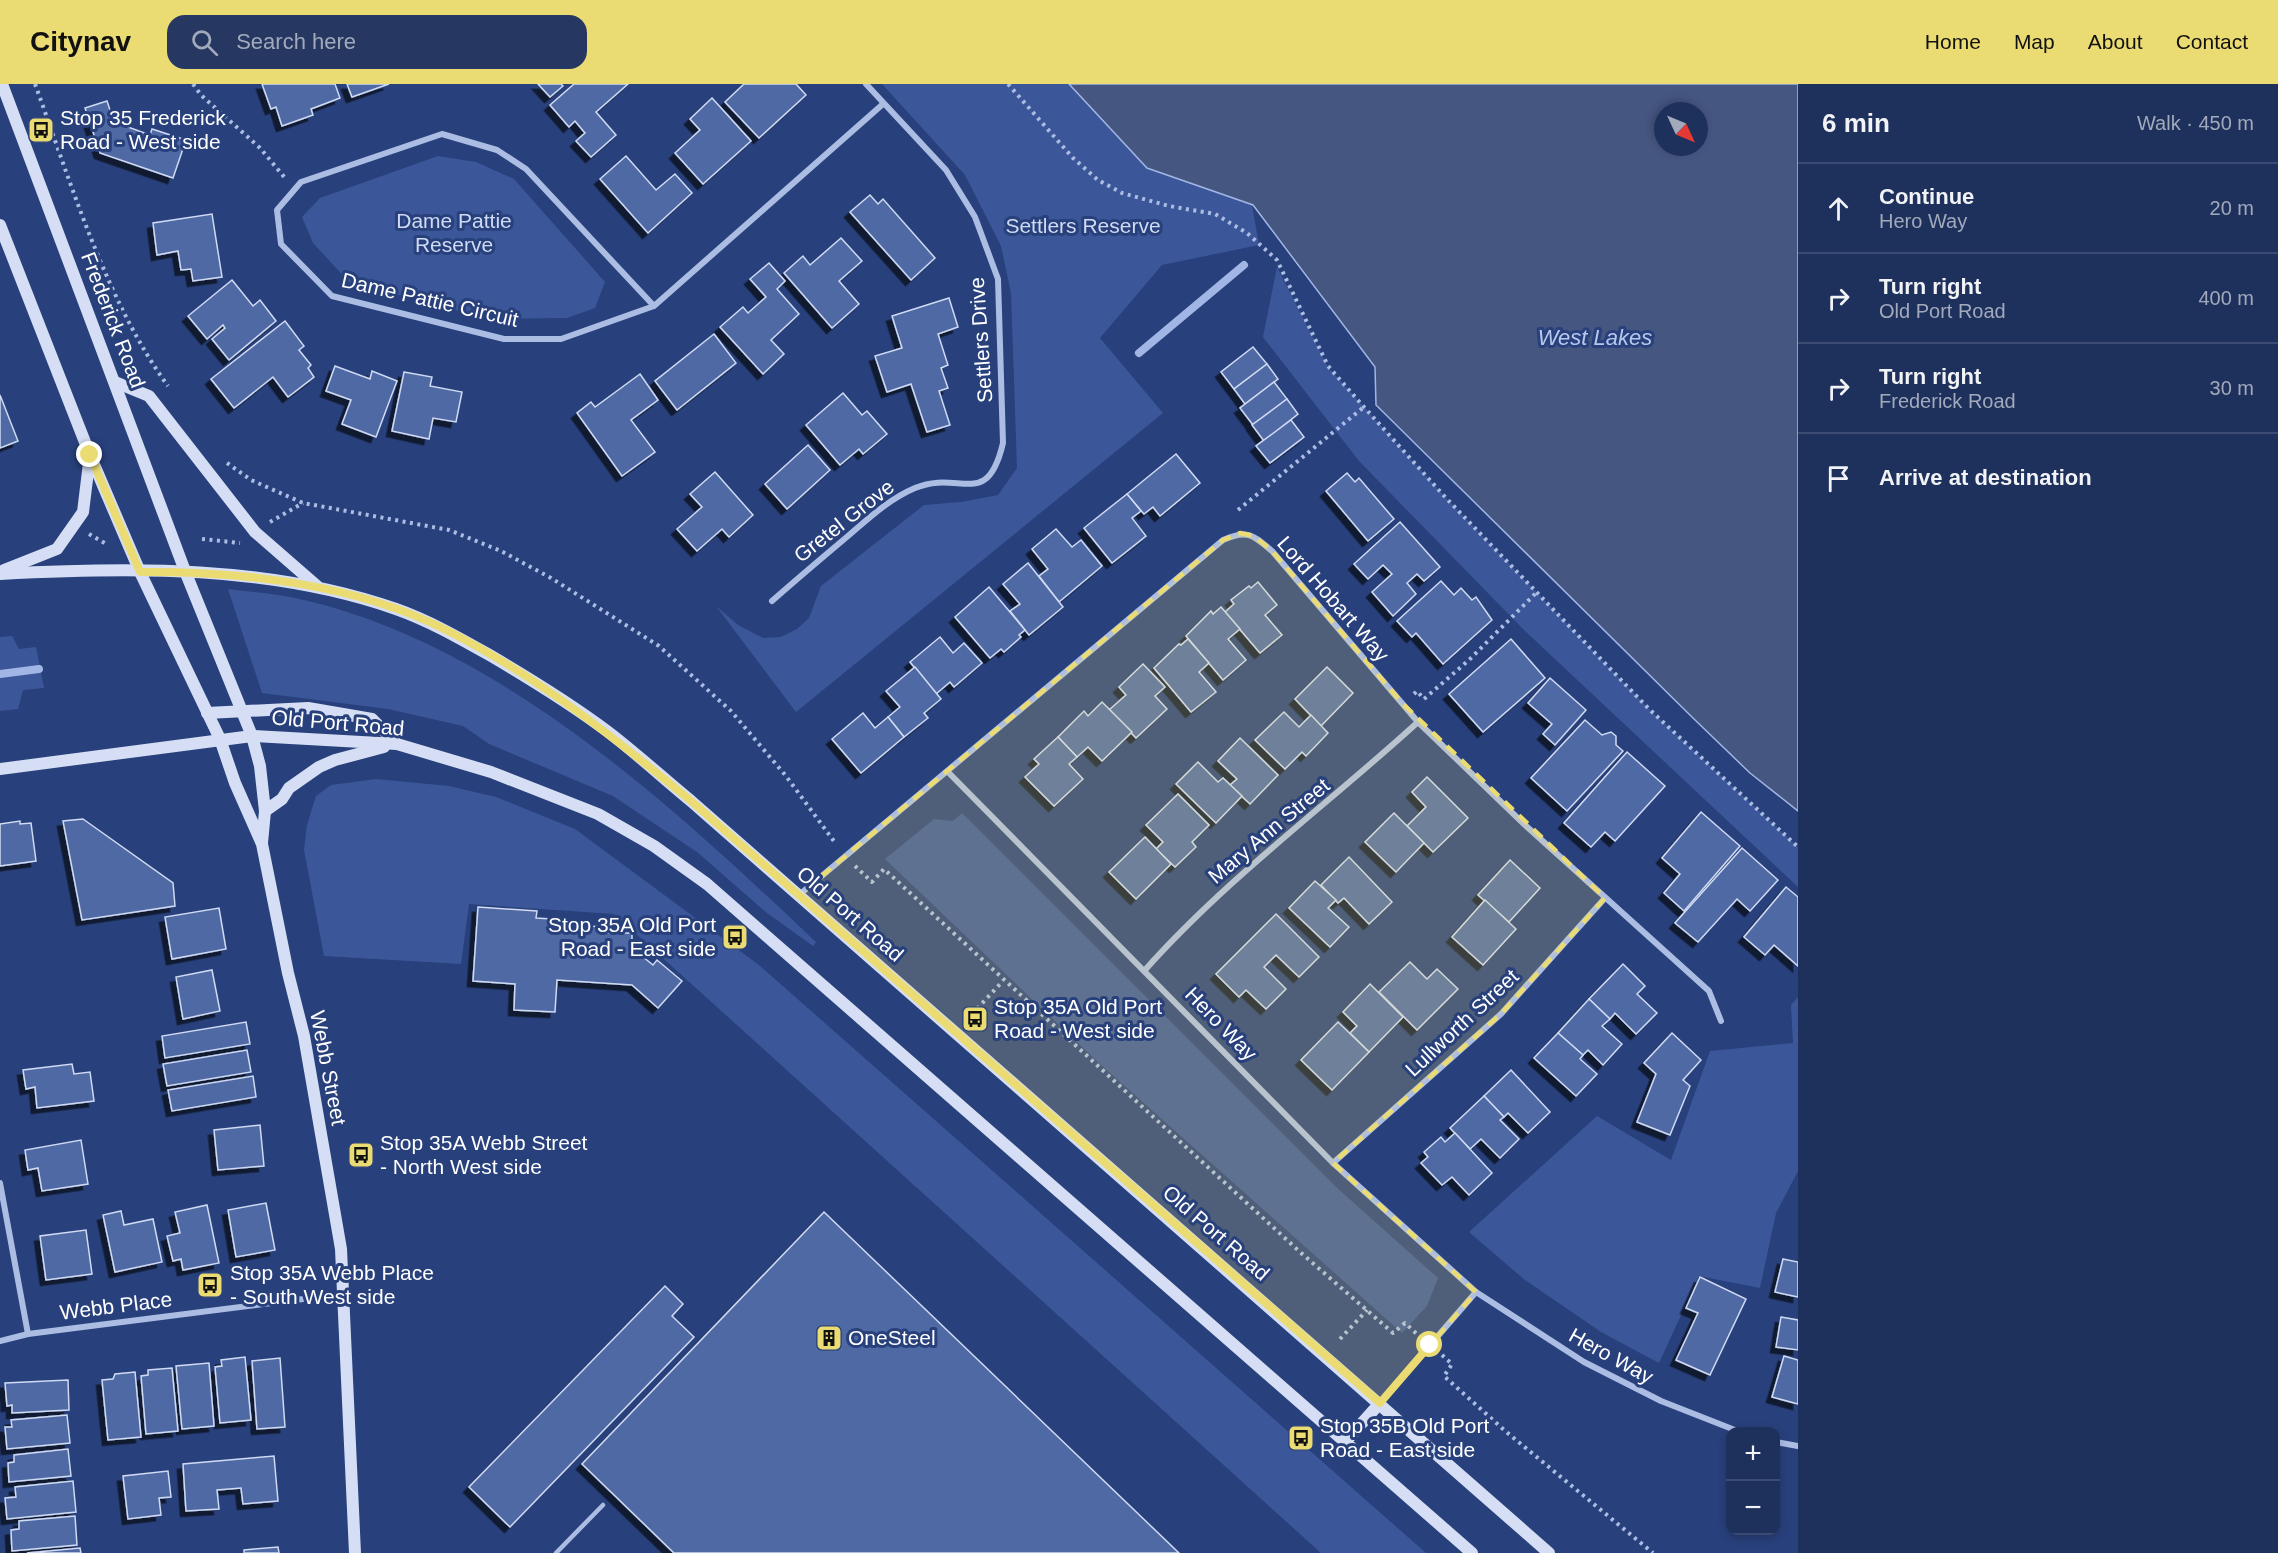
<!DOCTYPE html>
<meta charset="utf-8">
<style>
:root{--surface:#1e305c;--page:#263862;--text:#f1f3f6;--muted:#a1a9bb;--line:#3c4b72;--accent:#ebdb73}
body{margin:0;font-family:Arial,sans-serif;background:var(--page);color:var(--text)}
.controls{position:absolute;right:18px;bottom:18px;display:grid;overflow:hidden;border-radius:12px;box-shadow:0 3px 9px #0003}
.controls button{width:54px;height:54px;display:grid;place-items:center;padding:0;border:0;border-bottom:2px solid var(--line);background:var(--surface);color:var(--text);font:30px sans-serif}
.compass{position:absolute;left:1654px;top:18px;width:54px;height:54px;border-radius:50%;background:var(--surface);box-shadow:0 3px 9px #0003;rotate:134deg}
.stop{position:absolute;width:18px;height:18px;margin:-14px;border:4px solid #ebdb73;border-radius:50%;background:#fff}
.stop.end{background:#ebdb73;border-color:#fff;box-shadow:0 2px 6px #0008}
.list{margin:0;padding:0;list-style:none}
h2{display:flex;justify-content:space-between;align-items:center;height:78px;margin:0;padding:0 24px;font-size:26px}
h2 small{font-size:20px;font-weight:400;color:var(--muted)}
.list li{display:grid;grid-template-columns:39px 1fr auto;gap:18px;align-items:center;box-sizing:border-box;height:90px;padding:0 24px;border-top:2px solid var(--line)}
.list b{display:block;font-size:22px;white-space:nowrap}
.list p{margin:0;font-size:20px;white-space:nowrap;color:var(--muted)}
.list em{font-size:20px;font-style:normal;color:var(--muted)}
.icon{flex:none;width:33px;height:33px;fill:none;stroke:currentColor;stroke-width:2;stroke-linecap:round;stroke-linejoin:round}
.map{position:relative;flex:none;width:1798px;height:1469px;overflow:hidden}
header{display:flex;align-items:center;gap:36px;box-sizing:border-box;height:84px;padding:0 30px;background:var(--accent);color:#111}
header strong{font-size:28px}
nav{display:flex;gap:33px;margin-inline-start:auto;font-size:21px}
.search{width:420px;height:54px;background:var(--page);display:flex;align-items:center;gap:15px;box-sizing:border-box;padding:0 21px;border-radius:18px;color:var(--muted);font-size:22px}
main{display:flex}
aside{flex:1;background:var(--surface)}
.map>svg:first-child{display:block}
.green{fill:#3c5799}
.water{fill:#455681;stroke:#a1b6e4;stroke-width:1.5;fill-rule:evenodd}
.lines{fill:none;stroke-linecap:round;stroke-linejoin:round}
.stream{stroke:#a1b6e4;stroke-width:8}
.building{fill:#5069a4;stroke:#cfdaf3;stroke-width:1.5;filter:url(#shadow)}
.path{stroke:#acbde4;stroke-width:4;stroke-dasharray:3 4.5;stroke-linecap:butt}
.lane{stroke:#acbde4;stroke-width:4.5}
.street{stroke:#acbde4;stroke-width:6}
.secondary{stroke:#d5def4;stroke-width:12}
.route{stroke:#ebdb73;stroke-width:8}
.marked{fill:#ebdb73;fill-opacity:0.2;stroke:#ebdb73;stroke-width:4.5;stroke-dasharray:12 8;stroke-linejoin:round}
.labels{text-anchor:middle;stroke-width:6;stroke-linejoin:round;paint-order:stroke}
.poi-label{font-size:21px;fill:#fff;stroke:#28407b;text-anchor:start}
.park-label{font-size:21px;fill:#cfdaf3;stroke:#28407b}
.street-label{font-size:21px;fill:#fff;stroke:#28407b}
.water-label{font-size:22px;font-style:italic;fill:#b8c7ec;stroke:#28407b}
</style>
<header>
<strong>Citynav</strong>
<div class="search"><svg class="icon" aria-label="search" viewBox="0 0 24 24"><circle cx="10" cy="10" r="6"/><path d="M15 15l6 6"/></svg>Search here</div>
<nav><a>Home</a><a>Map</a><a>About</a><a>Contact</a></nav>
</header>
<main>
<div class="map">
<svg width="1798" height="1469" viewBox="0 0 1798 1469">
<defs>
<filter id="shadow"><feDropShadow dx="-5.5" dy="5.5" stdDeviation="0" flood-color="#0009"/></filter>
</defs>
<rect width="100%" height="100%" fill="#28407b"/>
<g class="green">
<polygon points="882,0 1069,0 1147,84 1252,121 1259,161 1162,181 1100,254 1163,329 796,628 716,522 738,541 763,554 781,553 797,545 809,534 821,502 924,421 961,418 998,411 1017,384 1011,209 1001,162 965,91"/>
<polygon points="438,72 476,78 514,95 605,198 595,224 567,234 489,235 349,198 313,159 302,133 320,114"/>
<polygon points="1277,183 1328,283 1446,414 1649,625 1798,763 1798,803 1524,546 1359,377 1263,253"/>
<path d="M228,505C250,508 273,509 295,514C496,557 671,721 816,858L813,862L767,829L697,768L613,712L489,660L463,642L388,625L262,609Z"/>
<polygon points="12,552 19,565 36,563 44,604 23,606 18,625 0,627 0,553"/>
<polygon points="376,695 449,702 496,713 575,745 759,881 1426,1469 1321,1469 614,830 469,820 461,880 324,872 304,766 307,741 316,712 331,701"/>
<polygon points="962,729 1336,1103 1438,1194 1427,1222 1402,1249 1100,980 885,775 934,735 953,737"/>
<polygon points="1798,913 1798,1087 1776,1129 1760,1204 1699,1192 1659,1279 1601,1248 1525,1196 1469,1148 1597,1032 1671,1076 1710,967 1793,959 1791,921"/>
</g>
<path class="water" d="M1069,0H1798V727L1750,689L1694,635L1376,321L1375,283L1253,121L1147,84ZM1663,27H1699V63H1663Z"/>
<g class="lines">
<g class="stream">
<polyline points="1139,269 1244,181"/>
<polyline points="0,590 39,585"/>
</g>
</g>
<g class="building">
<polygon points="262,0 335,0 340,14 311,25 313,31 282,42 276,23 271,25"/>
<polygon points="347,0 389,0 352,13"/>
<polygon points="538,0 561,0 563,2 550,13"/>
<polygon points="574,0 628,0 596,28 616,51 591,73 576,57 585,49 575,37 569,43 550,21"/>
<polygon points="744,0 796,0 806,11 759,54 725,18"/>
<polygon points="712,14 751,57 703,100 675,69 700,46 690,35"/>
<polygon points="107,17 114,38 150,51 152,45 186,56 173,94 100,69 85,24"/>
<polygon points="626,72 656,106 675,90 692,109 648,149 600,95"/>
<polygon points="870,111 878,120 883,115 935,174 911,196 850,128"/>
<polygon points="212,130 222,193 193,197 191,185 181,186 178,167 157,171 153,139"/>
<polygon points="841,154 862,177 839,197 859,220 832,244 784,189 803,172 810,181"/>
<polygon points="769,179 785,197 777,205 799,230 771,256 784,270 763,290 720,243 743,223 748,229 766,213 750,195"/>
<polygon points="232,196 253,222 260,216 276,237 229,276 212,255 225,244 223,241 207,255 188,232"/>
<polygon points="949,214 958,243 938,250 948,281 941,284 948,304 939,307 950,341 927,348 911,300 887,308 875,272 902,264 892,232"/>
<polygon points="285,237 304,262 299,266 311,281 308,284 314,293 288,313 273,293 234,324 211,295"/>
<polygon points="714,250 736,279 677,326 655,297"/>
<polygon points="1253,263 1267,280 1234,305 1221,288"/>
<polygon points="1267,280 1278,295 1245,320 1234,305"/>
<polygon points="335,282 370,295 372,287 397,297 376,353 342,340 351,316 326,307"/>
<polygon points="404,288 432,293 430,302 462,308 456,338 433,334 429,355 392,347"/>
<polygon points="640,290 658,316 631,336 655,368 622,392 577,329 591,318 595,323"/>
<polygon points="1274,298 1287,315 1253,341 1240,324"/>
<polygon points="843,309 862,331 867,327 887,350 863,370 859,365 840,381 806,341"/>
<polygon points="0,311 18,357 0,364"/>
<polygon points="1287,315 1298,330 1264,357 1252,341"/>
<polygon points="1291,336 1304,353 1270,379 1256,362"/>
<polygon points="808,361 830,386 787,425 765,400"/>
<polygon points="1176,370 1200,399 1160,432 1153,423 1144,430 1127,410"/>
<polygon points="715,388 753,431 729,453 722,445 697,467 677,445 702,423 690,410"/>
<polygon points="1347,389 1355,398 1359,394 1394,435 1368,457 1326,407"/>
<polygon points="1127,410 1141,427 1132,434 1146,452 1112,479 1084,444"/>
<polygon points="1400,438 1440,483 1424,497 1417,490 1407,499 1416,510 1393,532 1372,508 1392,490 1383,481 1368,495 1354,480"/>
<polygon points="1056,445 1072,463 1081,456 1102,482 1059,518 1039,492 1048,485 1032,465"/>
<polygon points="1028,479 1063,523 1029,551 1010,527 1020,520 1003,500"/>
<polygon points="1441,497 1454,511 1461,504 1472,516 1476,513 1492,536 1443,580 1416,549 1412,553 1397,537"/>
<polygon points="1258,498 1277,521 1265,531 1282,551 1260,569 1225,528 1234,520 1231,516 1249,502 1251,504"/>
<polygon points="989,503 1025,546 1019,551 1021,553 1004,568 1001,565 990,574 955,533"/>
<polygon points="1221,523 1240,545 1228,555 1246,576 1223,596 1186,552 1211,527 1213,530"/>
<polygon points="940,553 953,569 964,559 982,579 954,603 950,598 936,610 910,578"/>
<polygon points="1188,555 1209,579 1199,588 1216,608 1191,628 1154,584 1179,560 1181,561"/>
<polygon points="1511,555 1545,594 1483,648 1449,610"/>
<polygon points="1143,580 1165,603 1155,612 1167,625 1136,654 1109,626 1126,611 1119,603"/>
<polygon points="915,583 941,615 924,629 928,634 904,653 888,633 900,623 886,607"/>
<polygon points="1327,583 1353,609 1321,642 1295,615"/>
<polygon points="1550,594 1586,626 1555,661 1543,650 1552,640 1528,619"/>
<polygon points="1102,618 1132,648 1102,677 1088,663 1077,673 1058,653 1084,627 1088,632"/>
<polygon points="1284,628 1299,643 1311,631 1328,649 1306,672 1302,668 1285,685 1255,656"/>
<polygon points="863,629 875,644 888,633 904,653 861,689 832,655"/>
<polygon points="1585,636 1602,651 1611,648 1616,652 1616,661 1623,667 1567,727 1531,694"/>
<polygon points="1058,653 1077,673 1069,680 1083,695 1054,722 1025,693 1039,680 1034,675"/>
<polygon points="1240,654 1278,691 1250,720 1230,701 1237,695 1218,677"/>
<polygon points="1627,668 1665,702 1615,757 1605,748 1591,763 1564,739"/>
<polygon points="1198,678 1218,698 1223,694 1242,712 1216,739 1176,700"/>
<polygon points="1427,693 1468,734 1433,768 1407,742 1426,723 1412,708"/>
<polygon points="1178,710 1209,741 1192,758 1196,763 1175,783 1156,765 1163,758 1146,741"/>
<polygon points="1701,728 1740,762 1684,827 1664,809 1680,790 1662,774"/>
<polygon points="1394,729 1424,759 1396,788 1365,758"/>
<polygon points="83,735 173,799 175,822 82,836 63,737"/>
<polygon points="20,737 20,740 31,739 36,777 0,782 0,740"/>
<polygon points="1145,753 1171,780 1136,815 1109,788"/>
<polygon points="1742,764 1778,796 1750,827 1737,815 1698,858 1675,839"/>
<polygon points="1349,773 1392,818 1369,840 1344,814 1338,819 1321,801"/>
<polygon points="1510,776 1540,804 1509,838 1478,811"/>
<polygon points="1315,797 1336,816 1328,824 1349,843 1330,863 1289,824"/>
<polygon points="1786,803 1798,813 1798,882 1774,861 1765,871 1744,853"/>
<polygon points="1485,816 1516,845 1483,881 1452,853"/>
<polygon points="478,823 537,827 536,834 584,837 586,842 606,843 606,849 632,849 632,862 638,862 637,868 653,881 657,876 682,897 658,924 632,901 557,896 555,928 514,926 515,900 473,897"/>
<polygon points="219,824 226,865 172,875 165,833"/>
<polygon points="1276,830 1319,873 1299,893 1276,871 1264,883 1286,905 1266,925 1246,906 1239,913 1216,890"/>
<polygon points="1410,878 1427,895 1437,885 1458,905 1417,946 1379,908"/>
<polygon points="1623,880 1645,902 1637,910 1657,929 1636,950 1615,929 1610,935 1589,915"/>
<polygon points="212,886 220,927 183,935 176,893"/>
<polygon points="1370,900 1403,933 1369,968 1350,949 1357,942 1343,928"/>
<polygon points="1589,915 1610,935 1602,942 1622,960 1603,981 1588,966 1583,971 1558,949"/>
<polygon points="246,938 250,960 165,974 162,952"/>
<polygon points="1338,938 1369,968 1332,1006 1301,976"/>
<polygon points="1558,949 1583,971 1580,975 1597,990 1576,1012 1534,974"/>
<polygon points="1672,949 1701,976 1683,996 1690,1002 1670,1051 1637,1038 1656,990 1644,979"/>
<polygon points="247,966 251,988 167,1002 163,980"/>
<polygon points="72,980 74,990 90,988 94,1017 37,1024 35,1003 26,1005 23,986"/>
<polygon points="1511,986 1550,1028 1528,1049 1508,1029 1504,1033 1484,1012"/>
<polygon points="253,992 256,1013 172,1027 168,1006"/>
<polygon points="1484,1012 1504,1033 1500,1036 1519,1055 1500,1074 1481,1055 1470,1065 1450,1044"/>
<polygon points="260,1041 264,1082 218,1086 214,1046"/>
<polygon points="1455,1049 1492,1089 1469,1111 1452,1093 1442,1101 1421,1079 1428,1073 1424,1068 1441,1053 1445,1058"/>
<polygon points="81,1056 88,1100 42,1107 38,1084 28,1086 25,1066"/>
<polygon points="266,1119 275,1166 236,1173 228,1126"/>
<polygon points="207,1121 219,1179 183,1186 181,1175 173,1177 167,1152 180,1149 175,1128"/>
<polygon points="121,1127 124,1141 153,1135 162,1178 115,1188 103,1131"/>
<polygon points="824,1128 1179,1469 674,1469 582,1380"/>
<polygon points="86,1146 92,1190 46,1196 40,1152"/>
<polygon points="1783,1175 1798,1178 1798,1213 1775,1208"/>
<polygon points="1700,1193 1746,1215 1710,1291 1676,1276 1698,1229 1686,1224"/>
<polygon points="665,1202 683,1220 672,1232 694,1253 510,1443 469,1403"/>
<polygon points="1781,1233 1798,1236 1798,1266 1776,1263"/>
<polygon points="1784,1272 1798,1276 1798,1320 1772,1313"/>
<polygon points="245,1273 251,1336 220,1339 215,1283 222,1282 221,1276"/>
<polygon points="280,1274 285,1343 257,1345 252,1277"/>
<polygon points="209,1279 214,1342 182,1345 176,1282"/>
<polygon points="172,1284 178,1347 146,1350 141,1292 148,1291 148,1286"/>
<polygon points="135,1288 141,1353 108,1356 102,1296 113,1295 115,1290"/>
<polygon points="68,1296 69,1326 12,1329 12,1321 7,1322 5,1299"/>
<polygon points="67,1331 70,1359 7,1365 5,1343 12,1343 11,1336"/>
<polygon points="68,1365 71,1392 9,1398 8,1379 14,1378 14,1371"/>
<polygon points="274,1372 278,1417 243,1420 241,1404 217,1406 219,1425 186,1427 183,1380"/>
<polygon points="168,1387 171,1413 159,1414 161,1431 128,1435 123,1392"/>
<polygon points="73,1397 76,1428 7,1435 5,1414 16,1413 15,1403"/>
<polygon points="75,1432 77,1461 12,1467 11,1446 19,1445 19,1437"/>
<polygon points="278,1463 279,1469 244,1469 244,1466"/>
<polygon points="80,1464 81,1469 27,1469"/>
</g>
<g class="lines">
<g class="path">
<path d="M35,0C71,99 106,217 168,302"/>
<polyline points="193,0 201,11 260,64 285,94"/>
<polyline points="1008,0 1073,74 1098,96 1122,109 1169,122 1215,130 1247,149 1277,176 1328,282 1364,323 1446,414 1649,625 1798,763"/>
<polyline points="227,379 251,396 303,419 449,446 501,467 551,494 659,562 731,627 786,692 836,760"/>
<polyline points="1238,426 1364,323"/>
<polyline points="270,438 303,419"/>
<polyline points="89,450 108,461"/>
<polyline points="202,455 240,459"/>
<polyline points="1414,610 1417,607 1424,615 1469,576 1536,509"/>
<polyline points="855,782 872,798 884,785 1300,1168 1393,1249 1405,1239 1420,1253"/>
<polyline points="972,930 1003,897"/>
<polyline points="1340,1255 1367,1226"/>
<polyline points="1442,1271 1452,1280 1444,1292 1504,1346 1653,1469"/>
</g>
<polyline class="lane" points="556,1469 603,1421"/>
<g class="street">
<polyline points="654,222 526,85 497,66 442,50 301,98 277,126 281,160 332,212 504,255 561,255 654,222 883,20"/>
<path d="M772,517C797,495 823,473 848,452C869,434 889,415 915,404C960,385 987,427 1003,359L998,195L975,133L946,86L866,0"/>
<polyline points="948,688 1333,1079 1476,1208 1584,1278 1661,1317 1740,1348"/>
<path d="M799,811L1223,456C1248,445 1253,451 1272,467L1418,638L1525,741L1709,907L1721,937"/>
<path d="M1145,886C1227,794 1327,721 1418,638"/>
<polyline points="1333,1079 1501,930 1605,814"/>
<polyline points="0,1099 28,1250"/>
<polyline points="0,1257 28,1250 343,1210"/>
<polyline points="1380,1319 1476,1208"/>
<polyline points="1776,1358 1798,1362"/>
</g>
<g class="secondary">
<polyline points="2,0 185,487 252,652 260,682 265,727 262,759"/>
<polyline points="0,141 90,371 140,488 220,655 235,699 262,760 288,889 304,952 341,1165 355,1469"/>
<polyline points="115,298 149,312 255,448 317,502"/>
<polyline points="4,486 57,465 83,428 90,371"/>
<path d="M0,490C131,483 270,481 396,525C430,537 461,555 493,573C532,596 571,620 607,647C636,669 663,694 691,717L1549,1469"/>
<polyline points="207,629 308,624 372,635 397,660"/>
<polyline points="0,685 252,652 397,660 491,688 598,730 654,762 707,800 1472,1469"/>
<polyline points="265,727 282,715 289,704 319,683 335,676 384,663"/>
<polyline points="1345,1358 1380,1319"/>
</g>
</g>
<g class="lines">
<path class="route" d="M90,371L140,488C240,487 356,500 446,546C535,591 614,653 691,717L1380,1319L1430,1261"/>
</g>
<path class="marked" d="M1240,449L1254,452L1272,467L1403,620L1605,814L1501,930L1333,1079L1476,1208L1380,1319L799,811L1223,456Z"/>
<defs>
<g id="bus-square" transform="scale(1.35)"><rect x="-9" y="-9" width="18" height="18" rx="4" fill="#ebdb73" stroke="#28407b"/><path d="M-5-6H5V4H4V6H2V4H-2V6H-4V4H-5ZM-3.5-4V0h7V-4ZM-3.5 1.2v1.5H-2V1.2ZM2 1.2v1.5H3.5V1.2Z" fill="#111"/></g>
<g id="building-square" transform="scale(1.35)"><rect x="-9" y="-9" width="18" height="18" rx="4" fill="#ebdb73" stroke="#28407b"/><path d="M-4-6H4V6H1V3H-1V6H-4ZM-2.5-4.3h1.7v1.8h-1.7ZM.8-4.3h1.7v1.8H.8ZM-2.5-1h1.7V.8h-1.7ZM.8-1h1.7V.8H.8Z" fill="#111"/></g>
</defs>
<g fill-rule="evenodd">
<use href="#bus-square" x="41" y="46"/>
<use href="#bus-square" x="735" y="853"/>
<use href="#bus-square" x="975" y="935"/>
<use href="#bus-square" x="361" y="1071"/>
<use href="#bus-square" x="210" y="1201"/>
<use href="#building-square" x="829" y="1254"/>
<use href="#bus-square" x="1301" y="1354"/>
</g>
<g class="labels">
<g class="poi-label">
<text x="60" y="41">Stop 35 Frederick<tspan x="60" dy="24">Road - West side</tspan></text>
<text x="716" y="848" text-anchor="end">Stop 35A Old Port<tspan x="716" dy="24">Road - East side</tspan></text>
<text x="994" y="930">Stop 35A Old Port<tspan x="994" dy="24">Road - West side</tspan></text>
<text x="380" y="1066">Stop 35A Webb Street<tspan x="380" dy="24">- North West side</tspan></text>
<text x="230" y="1196">Stop 35A Webb Place<tspan x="230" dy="24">- South West side</tspan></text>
<text x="848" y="1261">OneSteel</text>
<text x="1320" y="1349">Stop 35B Old Port<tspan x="1320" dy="24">Road - East side</tspan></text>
</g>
<g class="park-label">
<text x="454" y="144">Dame Pattie<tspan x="454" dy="24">Reserve</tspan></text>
<text x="1083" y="149">Settlers Reserve</text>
</g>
<g class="street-label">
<text transform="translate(430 216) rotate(13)" y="7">Dame Pattie Circuit</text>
<text transform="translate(113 236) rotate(69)" y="7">Frederick Road</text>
<text transform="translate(981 256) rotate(-94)" y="7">Settlers Drive</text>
<text transform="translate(844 437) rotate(-38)" y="7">Gretel Grove</text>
<text transform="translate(1333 515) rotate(49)" y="7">Lord Hobart Way</text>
<text transform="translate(338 639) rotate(5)" y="7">Old Port Road</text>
<text transform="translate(1269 747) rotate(-40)" y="7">Mary Ann Street</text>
<text transform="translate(850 830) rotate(41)" y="7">Old Port Road</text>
<text transform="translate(1462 939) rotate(-43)" y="7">Lullworth Street</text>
<text transform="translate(1221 940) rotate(46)" y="7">Hero Way</text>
<text transform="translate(328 984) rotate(79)" y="7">Webb Street</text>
<text transform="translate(1216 1149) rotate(41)" y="7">Old Port Road</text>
<text transform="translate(116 1222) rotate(-7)" y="7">Webb Place</text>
<text transform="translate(1611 1272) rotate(29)" y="7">Hero Way</text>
</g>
<g class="water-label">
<text x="1595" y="261">West Lakes</text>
</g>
</g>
</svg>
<div class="controls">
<button>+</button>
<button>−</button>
</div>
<svg class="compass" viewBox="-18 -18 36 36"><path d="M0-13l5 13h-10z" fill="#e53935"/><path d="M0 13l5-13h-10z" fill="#a1a9bb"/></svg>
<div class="stop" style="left:1430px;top:1261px"></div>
<div class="stop end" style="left:90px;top:371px"></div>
</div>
<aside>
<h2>6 min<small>Walk · 450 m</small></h2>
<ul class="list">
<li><svg class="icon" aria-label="ahead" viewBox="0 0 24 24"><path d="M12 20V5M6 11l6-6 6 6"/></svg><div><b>Continue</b><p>Hero Way</p></div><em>20 m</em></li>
<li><svg class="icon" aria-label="right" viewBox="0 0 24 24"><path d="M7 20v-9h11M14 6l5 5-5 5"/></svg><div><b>Turn right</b><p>Old Port Road</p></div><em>400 m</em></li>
<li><svg class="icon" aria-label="right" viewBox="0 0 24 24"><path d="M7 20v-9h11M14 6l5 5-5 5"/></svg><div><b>Turn right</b><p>Frederick Road</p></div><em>30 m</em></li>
<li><svg class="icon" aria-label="arrive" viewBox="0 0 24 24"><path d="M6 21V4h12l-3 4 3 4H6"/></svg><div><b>Arrive at destination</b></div></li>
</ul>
</aside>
</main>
